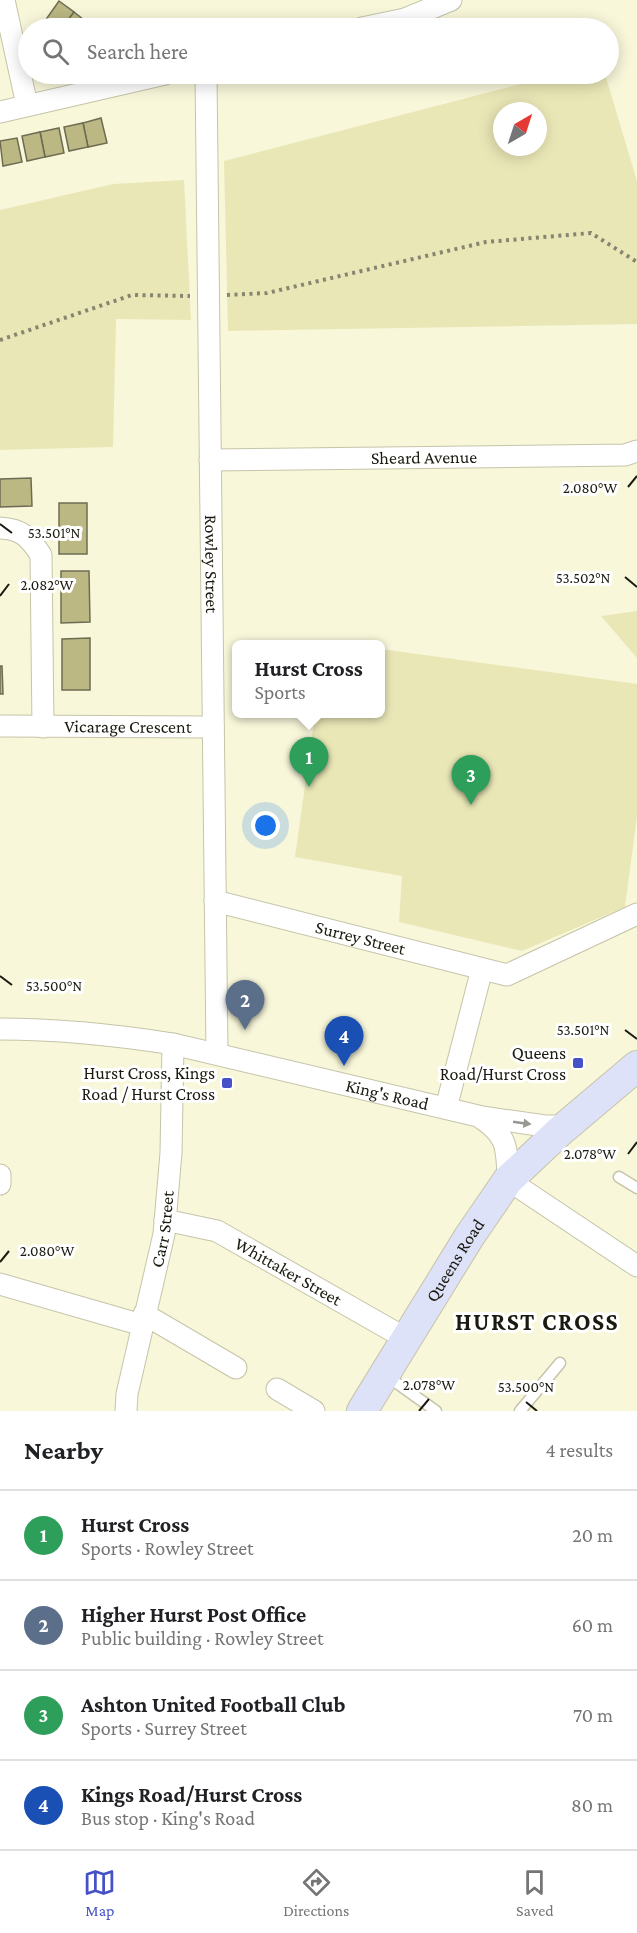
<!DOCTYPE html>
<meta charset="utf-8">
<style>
:root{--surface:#fff;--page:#f6f6f6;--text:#202124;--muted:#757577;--line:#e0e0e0;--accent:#4751c7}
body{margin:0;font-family:"Crimson Pro",serif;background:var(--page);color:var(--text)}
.compass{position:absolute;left:493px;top:102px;width:54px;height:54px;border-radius:50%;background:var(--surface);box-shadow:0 3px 15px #0003;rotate:39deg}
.you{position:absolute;left:266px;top:826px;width:21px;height:21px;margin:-15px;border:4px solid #fff;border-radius:50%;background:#1a73e8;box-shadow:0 0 0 9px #1a73e833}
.badge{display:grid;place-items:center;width:39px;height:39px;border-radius:50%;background:var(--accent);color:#fff;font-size:20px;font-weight:700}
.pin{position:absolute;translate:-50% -50px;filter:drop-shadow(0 2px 3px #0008)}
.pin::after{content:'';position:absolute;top:32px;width:21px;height:18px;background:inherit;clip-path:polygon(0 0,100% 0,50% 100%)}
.popup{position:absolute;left:232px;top:640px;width:153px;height:78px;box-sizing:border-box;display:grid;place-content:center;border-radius:9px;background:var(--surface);filter:drop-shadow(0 2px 4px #0005);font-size:20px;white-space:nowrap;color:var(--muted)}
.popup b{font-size:22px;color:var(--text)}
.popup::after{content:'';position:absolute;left:50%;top:100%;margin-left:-12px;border:12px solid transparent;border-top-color:var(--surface)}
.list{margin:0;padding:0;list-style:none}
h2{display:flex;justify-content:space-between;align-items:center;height:78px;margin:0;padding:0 24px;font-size:26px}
h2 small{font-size:20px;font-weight:400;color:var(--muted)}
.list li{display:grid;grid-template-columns:39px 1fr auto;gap:18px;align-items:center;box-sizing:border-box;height:90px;padding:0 24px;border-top:2px solid var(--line)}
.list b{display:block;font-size:22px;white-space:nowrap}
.list p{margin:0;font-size:20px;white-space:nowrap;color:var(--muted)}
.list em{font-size:20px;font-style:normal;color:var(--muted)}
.icon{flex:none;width:33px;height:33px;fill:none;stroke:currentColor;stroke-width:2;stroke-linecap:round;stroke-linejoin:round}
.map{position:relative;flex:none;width:637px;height:1411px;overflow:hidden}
.search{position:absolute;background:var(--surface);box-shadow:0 3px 15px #0003;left:18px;right:18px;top:18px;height:66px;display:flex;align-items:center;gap:15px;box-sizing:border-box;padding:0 21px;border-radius:33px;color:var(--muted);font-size:22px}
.sheet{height:438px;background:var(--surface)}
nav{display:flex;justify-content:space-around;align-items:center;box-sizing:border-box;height:84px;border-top:2px solid var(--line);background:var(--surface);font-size:16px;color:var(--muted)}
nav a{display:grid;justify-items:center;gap:3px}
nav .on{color:var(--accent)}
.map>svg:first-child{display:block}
.green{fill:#eae7b7;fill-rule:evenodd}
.building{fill:#bcb883;stroke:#6d6c53;stroke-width:1.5}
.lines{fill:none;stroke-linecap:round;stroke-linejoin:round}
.lane-casing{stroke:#c6c4a9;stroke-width:13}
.street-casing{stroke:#c6c4a9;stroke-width:23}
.secondary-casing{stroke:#c6c4a9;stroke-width:32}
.path{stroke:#868571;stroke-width:4;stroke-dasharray:3 4.5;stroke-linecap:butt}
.lane{stroke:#fff;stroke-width:10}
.street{stroke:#fff;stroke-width:21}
.secondary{stroke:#dde2f9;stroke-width:30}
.oneway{fill:#989893}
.ticks{fill:none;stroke:#1b1a10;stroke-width:2}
.poi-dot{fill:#4751c7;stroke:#fff;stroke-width:2}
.labels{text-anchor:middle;stroke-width:6;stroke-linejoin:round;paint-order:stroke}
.street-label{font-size:18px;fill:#1b1a10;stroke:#fff}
.poi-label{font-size:18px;fill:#1b1a10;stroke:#fff;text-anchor:end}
.district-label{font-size:24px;font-weight:bold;letter-spacing:1.5px;fill:#1b1a10;stroke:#fff}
.ticks-label{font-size:15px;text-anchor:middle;fill:#1b1a10;stroke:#fff;stroke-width:6;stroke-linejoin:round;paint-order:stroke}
</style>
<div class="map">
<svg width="637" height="1411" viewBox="0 0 637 1411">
<rect width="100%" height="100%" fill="#f8f7da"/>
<g class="green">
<path d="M559,74H605L637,181V324L228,331L224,161ZM502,111H538V147H502Z"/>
<polygon points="184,180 191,320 116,319 113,447 0,450 0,210 113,184"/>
<polygon points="637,611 637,658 601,616"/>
<polygon points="381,649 637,684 637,816 625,907 522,951 399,922 402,876 295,857 315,714 381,714"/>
</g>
<g class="building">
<polygon points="59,1 74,12 62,28 46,28 42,25"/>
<polygon points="74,12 89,24 86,28 62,28"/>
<polygon points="101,118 107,143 88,147 83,123"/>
<polygon points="83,123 88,147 69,151 64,127"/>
<polygon points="59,128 64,153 45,157 40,132"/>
<polygon points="40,132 45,157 27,161 22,136"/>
<polygon points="17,138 22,162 3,166 0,141"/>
<polygon points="31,478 32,506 0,507 0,479"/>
<rect x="59" y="503" width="28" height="51"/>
<polygon points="61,571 89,571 90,622 61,623"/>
<polygon points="90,638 90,690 62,690 62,639"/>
<polygon points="0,666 2,666 3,694 0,694"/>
</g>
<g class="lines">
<g class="lane-casing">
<g id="lane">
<polyline points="619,1177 637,1188"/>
<polyline points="387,1376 436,1411"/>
<polyline points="520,1411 560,1363"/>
</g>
</g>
<g class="street-casing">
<g id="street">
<polyline points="4,0 27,105"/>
<polyline points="362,28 405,19 451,0"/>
<path id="s1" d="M206,74L217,1054"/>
<polyline points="0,112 165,74"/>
<path id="s2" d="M210,460L625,455L637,451"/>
<path d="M0,528C22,529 29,537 41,555L43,727"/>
<path id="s3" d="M0,726L213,727"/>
<path id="s4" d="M215,901L507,975L637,914"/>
<path id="s5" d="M0,1029C58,1029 116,1035 173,1044L478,1116C508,1135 507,1147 508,1180L637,1266"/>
<polyline points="446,1108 482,969"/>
<polyline points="482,1117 545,1126 566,1126"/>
<polyline points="0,1175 0,1184"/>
<path id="s6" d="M165,1220L217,1231L405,1338"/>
<polyline points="0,1284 142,1325"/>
<polyline points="144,1314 236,1368"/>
<polyline points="277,1389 314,1411"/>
<path id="s7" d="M126,1411L127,1394L164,1234L171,1153L173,1044"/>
</g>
</g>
<g class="secondary-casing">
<g id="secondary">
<path id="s8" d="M362,1411L469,1237L508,1180L559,1132L637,1066"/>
</g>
</g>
<g class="path">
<polyline points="227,295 267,293 486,242 591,233 637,262"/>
<polyline points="0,340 132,295 190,296"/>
</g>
<use href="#lane" class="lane"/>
<use href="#street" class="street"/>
<use href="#secondary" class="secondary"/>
</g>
<defs><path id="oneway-solid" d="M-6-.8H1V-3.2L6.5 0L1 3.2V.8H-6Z" transform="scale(1.5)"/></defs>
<use class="oneway" href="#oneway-solid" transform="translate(522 1123) rotate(8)"/>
<path class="ticks" d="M628,487L637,476M0,524L12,533M625,577L637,587M0,596L9,584M0,976L12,985M625,1030L637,1039M628,1154L637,1142M0,1262L9,1251M526,1402L537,1411M419,1411L429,1399"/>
<g class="poi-dot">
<rect x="572" y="1057" width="12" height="12" rx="3"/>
<rect x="221" y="1077" width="12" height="12" rx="3"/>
</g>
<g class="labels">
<g class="street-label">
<text dy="6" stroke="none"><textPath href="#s2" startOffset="214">Sheard Avenue</textPath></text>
<text dy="6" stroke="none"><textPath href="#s1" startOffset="490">Rowley Street</textPath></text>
<text dy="6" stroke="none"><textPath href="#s3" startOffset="128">Vicarage Crescent</textPath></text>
<text dy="6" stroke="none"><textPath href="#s4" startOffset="150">Surrey Street</textPath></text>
<text dy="6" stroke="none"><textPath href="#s5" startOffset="394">King's Road</textPath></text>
<text dy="6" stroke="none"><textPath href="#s7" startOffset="186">Carr Street</textPath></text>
<text dy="6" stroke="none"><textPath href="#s8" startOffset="177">Queens Road</textPath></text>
<text dy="6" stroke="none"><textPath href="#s6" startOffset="135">Whittaker Street</textPath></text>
</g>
<g class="poi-label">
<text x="566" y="1059">Queens<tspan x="566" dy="21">Road/Hurst Cross</tspan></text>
<text x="215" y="1079">Hurst Cross, Kings<tspan x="215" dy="21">Road / Hurst Cross</tspan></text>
</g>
<g class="district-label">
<text x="537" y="1330">HURST CROSS</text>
</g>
</g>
<g class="ticks-label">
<text x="590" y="493">2.080°W</text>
<text x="54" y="538">53.501°N</text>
<text x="583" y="583">53.502°N</text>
<text x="47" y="590">2.082°W</text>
<text x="54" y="991">53.500°N</text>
<text x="583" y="1035">53.501°N</text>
<text x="590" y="1159">2.078°W</text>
<text x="47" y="1256">2.080°W</text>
<text x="429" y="1390">2.078°W</text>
<text x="526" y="1392">53.500°N</text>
</g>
</svg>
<svg class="compass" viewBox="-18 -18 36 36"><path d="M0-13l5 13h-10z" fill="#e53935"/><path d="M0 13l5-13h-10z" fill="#757577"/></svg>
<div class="you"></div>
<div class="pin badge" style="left:309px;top:787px;background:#2e9e5b">1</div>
<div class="popup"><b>Hurst Cross</b>Sports</div>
<div class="pin badge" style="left:245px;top:1030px;background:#5c6f8a">2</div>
<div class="pin badge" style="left:471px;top:805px;background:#2e9e5b">3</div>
<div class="pin badge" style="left:344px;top:1066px;background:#1a4fb4">4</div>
<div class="search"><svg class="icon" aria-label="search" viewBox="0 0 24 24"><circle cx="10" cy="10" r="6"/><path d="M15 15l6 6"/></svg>Search here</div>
</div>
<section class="sheet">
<h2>Nearby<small>4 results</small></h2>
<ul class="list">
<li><span class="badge" style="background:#2e9e5b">1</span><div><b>Hurst Cross</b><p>Sports · Rowley Street</p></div><em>20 m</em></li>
<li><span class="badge" style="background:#5c6f8a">2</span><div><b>Higher Hurst Post Office</b><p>Public building · Rowley Street</p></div><em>60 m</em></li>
<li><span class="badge" style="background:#2e9e5b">3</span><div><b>Ashton United Football Club</b><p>Sports · Surrey Street</p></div><em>70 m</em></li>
<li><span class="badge" style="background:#1a4fb4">4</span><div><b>Kings Road/Hurst Cross</b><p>Bus stop · King's Road</p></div><em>80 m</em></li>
</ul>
</section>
<nav>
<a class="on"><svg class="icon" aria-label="map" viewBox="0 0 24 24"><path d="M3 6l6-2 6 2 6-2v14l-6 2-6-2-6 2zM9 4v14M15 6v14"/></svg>Map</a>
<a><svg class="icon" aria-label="directions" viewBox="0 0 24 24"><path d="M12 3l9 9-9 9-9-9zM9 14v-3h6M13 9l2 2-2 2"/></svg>Directions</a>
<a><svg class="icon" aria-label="saved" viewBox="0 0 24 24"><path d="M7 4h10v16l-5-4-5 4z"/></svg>Saved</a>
</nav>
